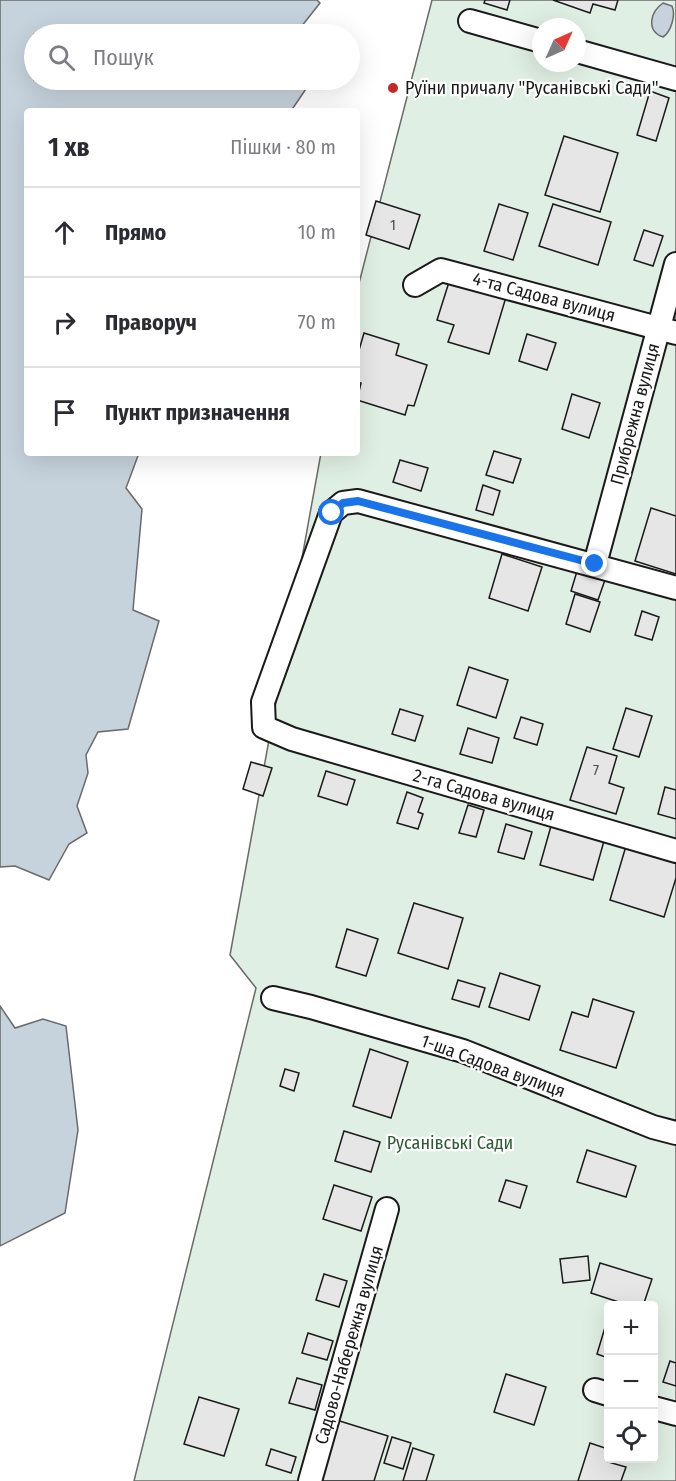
<!DOCTYPE html>
<html lang="uk">
<meta charset="utf-8">
<style>
:root{--surface:#fff;--page:#f7f7f7;--text:#2b2b33;--muted:#7c7c81;--line:#e1e1e2}
body{margin:0;font-family:"Fira Sans Condensed",sans-serif;background:var(--page);color:var(--text)}
.controls{position:absolute;right:18px;bottom:18px;display:grid;overflow:hidden;border-radius:6px;box-shadow:0 6px 24px #0002}
.controls button{width:54px;height:54px;display:grid;place-items:center;padding:0;border:0;border-bottom:2px solid var(--line);background:var(--surface);color:var(--text);font:30px sans-serif}
.compass{position:absolute;left:532px;top:18px;width:54px;height:54px;border-radius:50%;background:var(--surface);box-shadow:0 6px 24px #0002;rotate:45deg}
.stop{position:absolute;width:18px;height:18px;margin:-14px;border:4px solid #1a73e8;border-radius:50%;background:#fff}
.stop.end{background:#1a73e8;border-color:#fff;box-shadow:0 2px 6px #0008}
.list{margin:0;padding:0;list-style:none}
h2{display:flex;justify-content:space-between;align-items:center;height:78px;margin:0;padding:0 24px;font-size:26px}
h2 small{font-size:20px;font-weight:400;color:var(--muted)}
.list li{display:grid;grid-template-columns:39px 1fr auto;gap:18px;align-items:center;box-sizing:border-box;height:90px;padding:0 24px;border-top:2px solid var(--line)}
.list b{display:block;font-size:22px;white-space:nowrap}
.list em{font-size:20px;font-style:normal;color:var(--muted)}
.icon{flex:none;width:33px;height:33px;fill:none;stroke:currentColor;stroke-width:2;stroke-linecap:round;stroke-linejoin:round}
.map{position:relative;flex:none;width:676px;height:1481px;overflow:hidden}
.search{position:absolute;background:var(--surface);box-shadow:0 6px 24px #0002;left:24px;top:24px;width:336px;height:66px;display:flex;align-items:center;gap:15px;box-sizing:border-box;padding:0 21px;border-radius:33px;color:var(--muted);font-size:22px}
.panel{position:absolute;background:var(--surface);box-shadow:0 6px 24px #0002;left:24px;top:108px;width:336px;height:348px;border-radius:6px}
.map>svg:first-child{display:block}
.green{fill:#e0efe3;stroke:#6a6a6a;stroke-width:1.5;fill-rule:evenodd}
.water{fill:#c6d2dc;stroke:#6a6a6a;stroke-width:1.5}
.building{fill:#e6e6e6;stroke:#1a1a1a;stroke-width:1.5}
.lines{fill:none;stroke-linecap:round;stroke-linejoin:round}
.minor-casing{stroke:#1a1a1a;stroke-width:26}
.minor{stroke:#fff;stroke-width:22}
.route{stroke:#1a73e8;stroke-width:8}
.poi-dot{fill:#c62828;stroke:#fff;stroke-width:2}
.labels{text-anchor:middle;stroke-width:4.5;stroke-linejoin:round;paint-order:stroke}
.number-label{font-size:15px;fill:#4d4d4d}
.poi-label{font-size:18px;fill:#1a1a1a;stroke:#fff;text-anchor:start}
.street-label{font-size:18px;fill:#1a1a1a;stroke:#fff}
.park-label{font-size:18px;fill:#2b5a34;stroke:#fff}
</style>
<div class="map">
<svg width="676" height="1481" viewBox="0 0 676 1481">
<rect width="100%" height="100%" fill="#fff"/>
<path class="green" d="M432,0H676V1481H134L256,988L230,955L321,453H357V291ZM541,27H577V63H541ZM608,1306H654V1458H608Z"/>
<g class="water">
<polygon points="0,0 317,0 320,3 301,27 306,34 34,34 34,80 312,80 291,111 27,111 27,453 139,453 126,488 142,509 133,610 159,621 128,729 98,732 86,755 88,773 77,806 87,833 69,844 49,880 15,866 0,867"/>
<path d="M663,3L672,6C676,15 671,32 663,37C646,31 650,12 663,3Z"/>
<polygon points="0,1006 15,1028 43,1019 66,1026 78,1130 65,1213 0,1246"/>
</g>
<g class="building">
<polygon points="485,0 510,0 507,10 484,3"/>
<polygon points="553,0 618,0 615,10 593,4 590,13"/>
<polygon points="650,91 669,98 656,141 637,135"/>
<polygon points="564,136 618,153 600,212 545,195"/>
<polygon points="376,201 420,215 409,249 366,235"/>
<polygon points="499,204 528,213 513,260 484,251"/>
<polygon points="553,204 611,222 598,265 539,246"/>
<polygon points="644,230 663,236 653,266 634,260"/>
<polygon points="450,279 506,297 489,354 448,342 454,325 437,320"/>
<polygon points="364,333 399,344 396,355 427,365 414,406 408,405 405,415 357,400 361,383 357,382 357,357"/>
<polygon points="527,334 556,343 547,370 519,361"/>
<polygon points="572,394 600,403 589,438 562,429"/>
<polygon points="494,451 521,459 513,483 486,475"/>
<polygon points="400,460 428,468 421,491 393,482"/>
<polygon points="483,485 500,491 493,515 476,510"/>
<polygon points="651,508 676,516 676,574 635,561"/>
<polygon points="502,554 542,567 528,611 489,598"/>
<polygon points="578,568 606,577 598,600 571,591"/>
<polygon points="575,594 600,602 590,632 566,624"/>
<polygon points="642,611 659,617 652,640 635,635"/>
<polygon points="469,667 508,680 496,718 457,705"/>
<polygon points="626,708 652,716 639,757 613,749"/>
<polygon points="400,709 423,716 415,741 392,734"/>
<polygon points="521,717 543,724 537,745 514,738"/>
<polygon points="468,728 499,738 492,763 460,754"/>
<polygon points="587,747 617,756 609,783 624,788 616,814 570,800"/>
<polygon points="251,762 272,768 263,796 243,789"/>
<polygon points="326,771 355,780 347,805 318,796"/>
<polygon points="665,787 676,790 676,819 658,814"/>
<polygon points="407,792 423,798 418,812 423,814 418,829 397,823"/>
<polygon points="468,805 484,810 476,837 459,833"/>
<polygon points="506,824 532,832 524,859 498,852"/>
<polygon points="551,826 604,841 593,880 540,865"/>
<polygon points="626,846 676,862 676,878 664,917 610,900"/>
<polygon points="414,903 463,918 448,969 398,953"/>
<polygon points="347,929 378,939 366,976 336,967"/>
<polygon points="500,973 540,986 529,1020 489,1007"/>
<polygon points="458,980 485,988 479,1007 452,999"/>
<polygon points="593,999 634,1012 616,1068 560,1050 572,1012 588,1017"/>
<polygon points="370,1049 408,1062 391,1118 353,1106"/>
<polygon points="285,1069 299,1073 294,1091 280,1086"/>
<polygon points="344,1131 380,1142 371,1172 335,1161"/>
<polygon points="587,1150 636,1166 626,1197 577,1182"/>
<polygon points="506,1180 527,1186 520,1208 499,1201"/>
<polygon points="334,1185 372,1197 361,1231 323,1219"/>
<polygon points="588,1256 590,1280 563,1283 560,1259"/>
<polygon points="600,1263 652,1279 643,1306 631,1306 591,1293"/>
<polygon points="324,1274 347,1281 339,1307 316,1300"/>
<polygon points="606,1324 608,1324 608,1358 597,1354"/>
<polygon points="308,1333 333,1341 327,1360 302,1353"/>
<polygon points="670,1361 676,1363 676,1386 663,1382"/>
<polygon points="506,1374 546,1387 534,1425 494,1412"/>
<polygon points="297,1378 322,1385 315,1410 289,1403"/>
<polygon points="199,1397 239,1409 224,1456 184,1444"/>
<polygon points="330,1418 388,1436 374,1481 311,1481"/>
<polygon points="392,1437 411,1443 403,1469 384,1463"/>
<polygon points="590,1443 608,1449 608,1462 626,1467 621,1481 578,1481"/>
<polygon points="413,1448 434,1455 426,1481 403,1481"/>
<polygon points="271,1449 296,1457 291,1473 266,1465"/>
</g>
<g class="lines">
<g class="minor-casing">
<g id="minor">
<polyline points="470,21 541,41"/>
<polyline points="577,51 676,79"/>
<polyline points="415,285 441,270 676,333"/>
<polyline points="595,564 676,264"/>
<polyline points="676,588 358,501 343,503 331,513 263,702 264,727 292,739 676,851"/>
<polyline points="273,998 311,1007 463,1051 653,1127 676,1133"/>
<polyline points="595,1390 608,1394"/>
<polyline points="654,1408 676,1414"/>
<polyline points="310,1481 387,1209"/>
</g>
</g>
<use href="#minor" class="minor"/>
</g>
<g class="lines">
<polyline class="route" points="332,513 343,503 358,501 595,564"/>
</g>
<circle class="poi-dot" cx="393" cy="88" r="6"/>
<g class="labels">
<g class="number-label">
<text x="393" y="230">1</text>
<text x="596" y="775">7</text>
</g>
<g class="poi-label">
<text x="405" y="94">Руїни причалу "Русанівські Сади"</text>
</g>
<g class="street-label">
<text transform="translate(544 297) rotate(15)" y="6">4-та Садова вулиця</text>
<text transform="translate(635 414) rotate(-75)" y="6">Прибрежна вулиця</text>
<text transform="translate(484 795) rotate(16)" y="6">2-га Садова вулиця</text>
<text transform="translate(493 1066) rotate(20)" y="6">1-ша Садова вулиця</text>
<text transform="translate(349 1345) rotate(-74)" y="6">Садово-Набережна вулиця</text>
</g>
<g class="park-label">
<text x="450" y="1149">Русанівські Сади</text>
</g>
</g>
</svg>
<div class="controls">
<button>+</button>
<button>−</button>
<button><svg class="icon" aria-label="locate" viewBox="0 0 24 24"><circle cx="12" cy="12" r="6"/><path d="M12 2v4M12 18v4M2 12h4M18 12h4"/></svg></button>
</div>
<svg class="compass" viewBox="-18 -18 36 36"><path d="M0-13l5 13h-10z" fill="#e53935"/><path d="M0 13l5-13h-10z" fill="#7c7c81"/></svg>
<div class="stop" style="left:332px;top:513px"></div>
<div class="stop end" style="left:595px;top:564px"></div>
<div class="search"><svg class="icon" aria-label="search" viewBox="0 0 24 24"><circle cx="10" cy="10" r="6"/><path d="M15 15l6 6"/></svg>Пошук</div>
<section class="panel">
<h2>1 хв<small>Пішки · 80 m</small></h2>
<ul class="list">
<li><svg class="icon" aria-label="ahead" viewBox="0 0 24 24"><path d="M12 20V5M6 11l6-6 6 6"/></svg><div><b>Прямо</b></div><em>10 m</em></li>
<li><svg class="icon" aria-label="right" viewBox="0 0 24 24"><path d="M7 20v-9h11M14 6l5 5-5 5"/></svg><div><b>Праворуч</b></div><em>70 m</em></li>
<li><svg class="icon" aria-label="arrive" viewBox="0 0 24 24"><path d="M6 21V4h12l-3 4 3 4H6"/></svg><div><b>Пункт призначення</b></div></li>
</ul>
</section>
</div>
